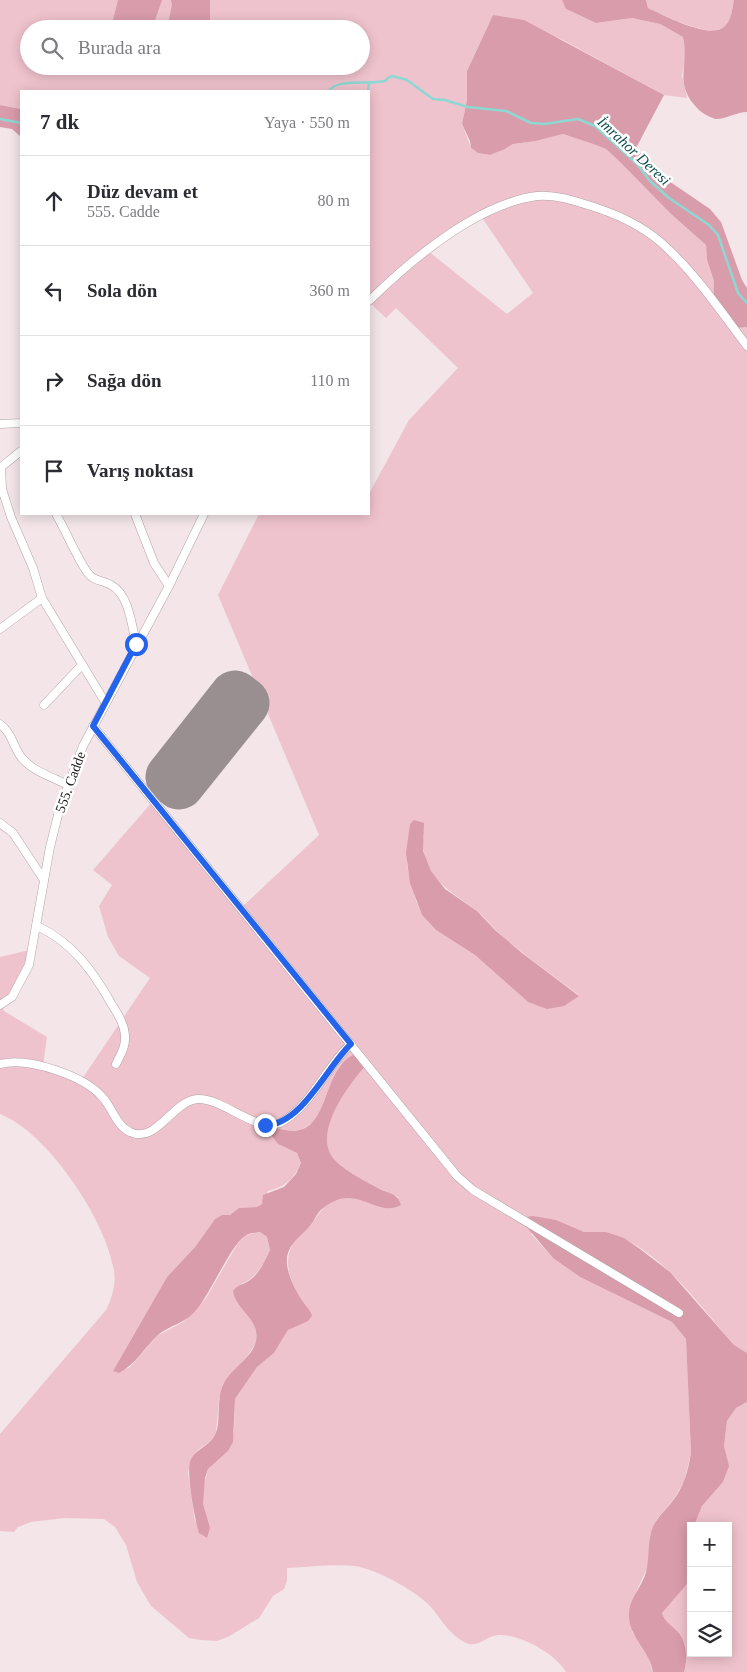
<!DOCTYPE html>
<html lang="tr">
<meta charset="utf-8">
<style>
:root{--surface:#fff;--page:#f2f2f3;--text:#2b2b33;--muted:#7c7c81;--line:#e1e1e2}
body{margin:0;font-family:"Times New Roman",serif;background:var(--page);color:var(--text)}
.controls{position:absolute;right:15px;bottom:15px;display:grid;overflow:hidden;border-radius:0px;box-shadow:0 2px 12px #0003}
.controls button{width:45px;height:45px;display:grid;place-items:center;padding:0;border:0;border-bottom:1px solid var(--line);background:var(--surface);color:var(--text);font:25px sans-serif}
.stop{position:absolute;width:15px;height:15px;margin:-11px;border:4px solid #2563eb;border-radius:50%;background:#fff}
.stop.end{background:#2563eb;border-color:#fff;box-shadow:0 1px 5px #0008}
.list{margin:0;padding:0;list-style:none}
h2{display:flex;justify-content:space-between;align-items:center;height:65px;margin:0;padding:0 20px;font-size:21px}
h2 small{font-size:16px;font-weight:400;color:var(--muted)}
.list li{display:grid;grid-template-columns:32px 1fr auto;gap:15px;align-items:center;box-sizing:border-box;height:90px;padding:0 20px;border-top:1px solid var(--line)}
.list b{display:block;font-size:19px;white-space:nowrap}
.list p{margin:0;font-size:16px;white-space:nowrap;color:var(--muted)}
.list em{font-size:16px;font-style:normal;color:var(--muted)}
.icon{flex:none;width:28px;height:28px;fill:none;stroke:currentColor;stroke-width:2;stroke-linecap:round;stroke-linejoin:round}
.map{position:relative;flex:none;width:747px;height:1672px;overflow:hidden}
.search{position:absolute;background:var(--surface);box-shadow:0 2px 12px #0003;left:20px;top:20px;width:350px;height:55px;display:flex;align-items:center;gap:12px;box-sizing:border-box;padding:0 18px;border-radius:28px;color:var(--muted);font-size:19px}
.panel{position:absolute;background:var(--surface);box-shadow:0 2px 12px #0003;left:20px;top:90px;width:350px;height:425px;border-radius:0px}
.map>svg:first-child{display:block}
.green{fill:#efc3cd;fill-rule:evenodd}
.forest{fill:#d99cab}
.lines{fill:none;stroke-linecap:round;stroke-linejoin:round}
.stream{stroke:#8dd8d3;stroke-width:2.5}
.runway{stroke:#998f91;stroke-width:51}
.minor-casing{stroke:#b1a4a7;stroke-width:9}
.minor{stroke:#fff;stroke-width:8}
.route{stroke:#2563eb;stroke-width:6}
.labels{text-anchor:middle;stroke-width:5;stroke-linejoin:round;paint-order:stroke}
.street-label{font-size:14px;fill:#1c1819;stroke:#fff}
.water-label{font-size:15px;font-style:italic;fill:#0b4f4d;stroke:#fff}
</style>
<div class="map">
<svg width="747" height="1672" viewBox="0 0 747 1672">
<rect width="100%" height="100%" fill="#f3e5e8"/>
<g class="green">
<path d="M0,0H562L566,9L596,23L632,18L660,24L683,37L686,55L682,75L687,98L664,95L561,39L493,15L467,71V100L462,124L471,148L478,153L490,155L503,150L513,144L536,141L563,134L593,144L606,149L620,162L671,214L706,245L707,260L714,281L713,303L747,327V1353L734,1345C701,1307 671,1263 625,1239C610,1232 599,1234 584,1232C573,1230 565,1225 556,1220L531,1234L553,1258L580,1277L672,1322L686,1339L691,1453L684,1482L673,1500L657,1519L651,1533L649,1564L637,1590L632,1632L646,1650L653,1672H566C555,1653 520,1634 498,1635C486,1636 479,1648 466,1643C449,1635 441,1618 429,1605C414,1590 376,1569 355,1566C333,1564 309,1567 287,1568V1581L284,1589L273,1596L259,1618L228,1637L217,1641L201,1640L189,1638L151,1606L137,1582L126,1545L115,1527L104,1519L64,1518L31,1522L18,1527L14,1532L0,1531V1434L106,1310C113,1296 117,1281 113,1266C104,1218 47,1132 0,1114V957L34,949L24,979L1,1005L4,1011L47,1037L43,1066L80,1082L150,978L119,956L108,937L99,906L112,885L93,870L153,801L241,908L319,835L218,595L259,514H369V494L409,420L458,368L396,308L386,318L369,302V91H21V109L0,105ZM29,29H361V66H29ZM481,216L533,293L507,314L428,251ZM410,824L424,834C416,872 451,892 476,910C486,918 494,929 503,937C528,958 554,976 579,995L528,1002L475,955L436,930L422,915L416,901L407,865ZM367,1064C351,1081 310,1136 333,1158C346,1170 363,1181 378,1188C385,1192 392,1193 399,1198C383,1198 355,1195 341,1198C325,1201 319,1215 310,1226C306,1231 299,1233 296,1239C278,1263 294,1292 311,1312L288,1330L274,1353L257,1367L235,1399L234,1432L228,1451L208,1469L202,1494L203,1504L195,1522L188,1474L191,1459L199,1449L210,1442L216,1434L219,1398L256,1343V1331L241,1284C257,1278 263,1264 270,1250L267,1237L260,1232L246,1235L238,1243L206,1298L183,1322L157,1336L129,1368L113,1371L167,1277L195,1247L215,1219L222,1215H230L239,1208L257,1207L262,1204L268,1191C286,1186 293,1180 301,1163L297,1153L278,1144L274,1127L286,1131L301,1130L315,1121L323,1106Z"/>
<path d="M646,0H734C732,9 732,19 725,26C712,40 663,15 648,8Z"/>
<path d="M747,1402V1672H684C688,1659 687,1641 677,1631C670,1624 665,1622 662,1613C671,1600 687,1589 690,1571C692,1558 685,1546 691,1533V1653H728V1526H694L702,1506L723,1482L728,1467L724,1446L727,1421L736,1408Z"/>
</g>
<g class="forest">
<polygon points="118,0 162,0 152,29 119,29 115,26 113,20"/>
<polygon points="171,0 210,0 210,29 167,29 172,5"/>
<path d="M562,0H646L648,8C663,15 712,41 725,26C732,19 732,9 734,0H747V112C737,112 726,119 716,119C711,118 702,113 699,110C672,83 690,68 683,37L660,24L632,18L596,23L566,9Z"/>
<polygon points="493,15 524,20 664,95 636,148 660,175 710,209 721,222 742,280 747,288 747,327 733,328 713,303 714,281 707,260 706,245 671,214 620,162 606,149 593,144 563,134 536,141 513,144 503,150 490,155 478,153 471,148 470,141 462,124 467,100 467,71"/>
<polygon points="0,105 21,109 21,137 12,129 0,127"/>
<polygon points="414,820 424,823 423,851 431,871 445,889 477,911 496,931 522,953 579,996 564,1006 547,1009 528,1002 475,955 436,930 422,915 410,883 406,853 410,824"/>
<path d="M358,1052L367,1064C350,1083 315,1129 331,1155C337,1166 366,1182 378,1188C388,1194 397,1192 401,1205C375,1219 356,1180 322,1209C316,1214 314,1222 309,1227C299,1238 285,1246 287,1265C289,1278 296,1292 304,1303C307,1308 311,1310 312,1316L308,1321L288,1330L274,1353L257,1367L235,1399L233,1442L228,1451L208,1469L205,1478L203,1504L210,1528L207,1538L199,1533C195,1519 185,1471 191,1459C197,1448 210,1446 215,1435C222,1422 215,1401 224,1383C232,1368 253,1357 256,1341C260,1318 236,1311 233,1291C238,1284 244,1285 250,1280C260,1273 265,1260 270,1250L267,1237L260,1232C255,1233 248,1233 245,1236C230,1246 211,1293 196,1310C186,1323 170,1325 158,1335C144,1348 136,1364 119,1373L113,1371L167,1277L195,1247L215,1219L222,1215H230L239,1208L257,1207L262,1204L263,1195L284,1187L296,1174L301,1163L297,1153L278,1144L269,1132L270,1129L274,1127C326,1146 320,1090 342,1064C345,1059 353,1055 358,1052Z"/>
<path d="M533,1216L556,1220L584,1232H606L624,1238L640,1249L670,1272L734,1345L747,1353V1402L736,1408L727,1421L724,1446L729,1466L723,1482L702,1506L694,1526H691L688,1539L690,1572L686,1585L662,1613C665,1622 670,1624 677,1631C687,1641 688,1659 684,1672H653C650,1651 630,1638 629,1617C628,1601 638,1592 644,1578C650,1563 647,1549 651,1533C654,1520 664,1512 672,1502C684,1487 688,1471 691,1453L686,1339L672,1322L580,1277L553,1258L519,1218Z"/>
</g>
<g class="lines">
<g class="stream">
<path d="M329,91C336,78 371,85 385,81L388,78L392,76L407,80L433,99L445,100L468,107L506,111L531,123L544,124L578,119L595,126L637,164L650,181L669,198L709,225L718,235L738,293L747,303"/>
<polyline points="368,91 369,84"/>
<polyline points="0,119 21,123"/>
</g>
<polygon class="runway" points="235,696 244,703 179,784 171,777"/>
<g class="minor-casing">
<g id="minor">
<path d="M369,301C411,260 476,204 537,196C557,194 578,202 597,208C624,217 648,229 668,249C698,277 722,313 747,346"/>
<polyline points="0,424 21,423"/>
<polyline points="1,467 2,489 11,517 33,568 42,598 105,702"/>
<polyline points="0,468 21,451"/>
<path d="M56,514C67,533 75,554 87,572C93,581 102,580 111,585C129,594 132,626 136,644"/>
<polyline points="135,514 154,563 169,586"/>
<polyline points="0,629 42,598"/>
<polyline points="44,705 81,666"/>
<path d="M0,724C12,733 13,746 21,757C32,771 52,777 68,785"/>
<polyline points="93,726 457,1176 473,1190 679,1313"/>
<polyline points="0,823 13,833 44,880"/>
<path d="M37,926C72,942 93,971 111,1003C117,1013 124,1023 125,1035C126,1046 121,1054 116,1064"/>
<polyline points="0,1005 12,997 29,965 50,847 59,811 83,746 169,586 204,514"/>
<path d="M0,1064C29,1057 86,1076 104,1099C113,1110 117,1126 130,1132C156,1145 173,1100 198,1099C223,1098 258,1134 280,1123C311,1107 327,1065 351,1044"/>
</g>
</g>
<use href="#minor" class="minor"/>
</g>
<g class="lines">
<path class="route" d="M136,644L93,726L351,1044C328,1065 301,1126 265,1125"/>
</g>
<g class="labels">
<g class="street-label">
<text transform="translate(70 782) rotate(-70)" y="5">555. Cadde</text>
</g>
<g class="water-label">
<text transform="translate(634 151) rotate(43)" y="5">İmrahor Deresi</text>
</g>
</g>
</svg>
<div class="controls">
<button>+</button>
<button>−</button>
<button><svg class="icon" aria-label="layers" viewBox="0 0 24 24"><path d="M12 4l9 5-9 5-9-5zM3 14l9 5 9-5"/></svg></button>
</div>
<div class="stop" style="left:136px;top:644px"></div>
<div class="stop end" style="left:265px;top:1125px"></div>
<div class="search"><svg class="icon" aria-label="search" viewBox="0 0 24 24"><circle cx="10" cy="10" r="6"/><path d="M15 15l6 6"/></svg>Burada ara</div>
<section class="panel">
<h2>7 dk<small>Yaya · 550 m</small></h2>
<ul class="list">
<li><svg class="icon" aria-label="ahead" viewBox="0 0 24 24"><path d="M12 20V5M6 11l6-6 6 6"/></svg><div><b>Düz devam et</b><p>555. Cadde</p></div><em>80 m</em></li>
<li><svg class="icon" aria-label="left" viewBox="0 0 24 24"><path d="M17 20v-9H6M10 6l-5 5 5 5"/></svg><div><b>Sola dön</b></div><em>360 m</em></li>
<li><svg class="icon" aria-label="right" viewBox="0 0 24 24"><path d="M7 20v-9h11M14 6l5 5-5 5"/></svg><div><b>Sağa dön</b></div><em>110 m</em></li>
<li><svg class="icon" aria-label="arrive" viewBox="0 0 24 24"><path d="M6 21V4h12l-3 4 3 4H6"/></svg><div><b>Varış noktası</b></div></li>
</ul>
</section>
</div>
